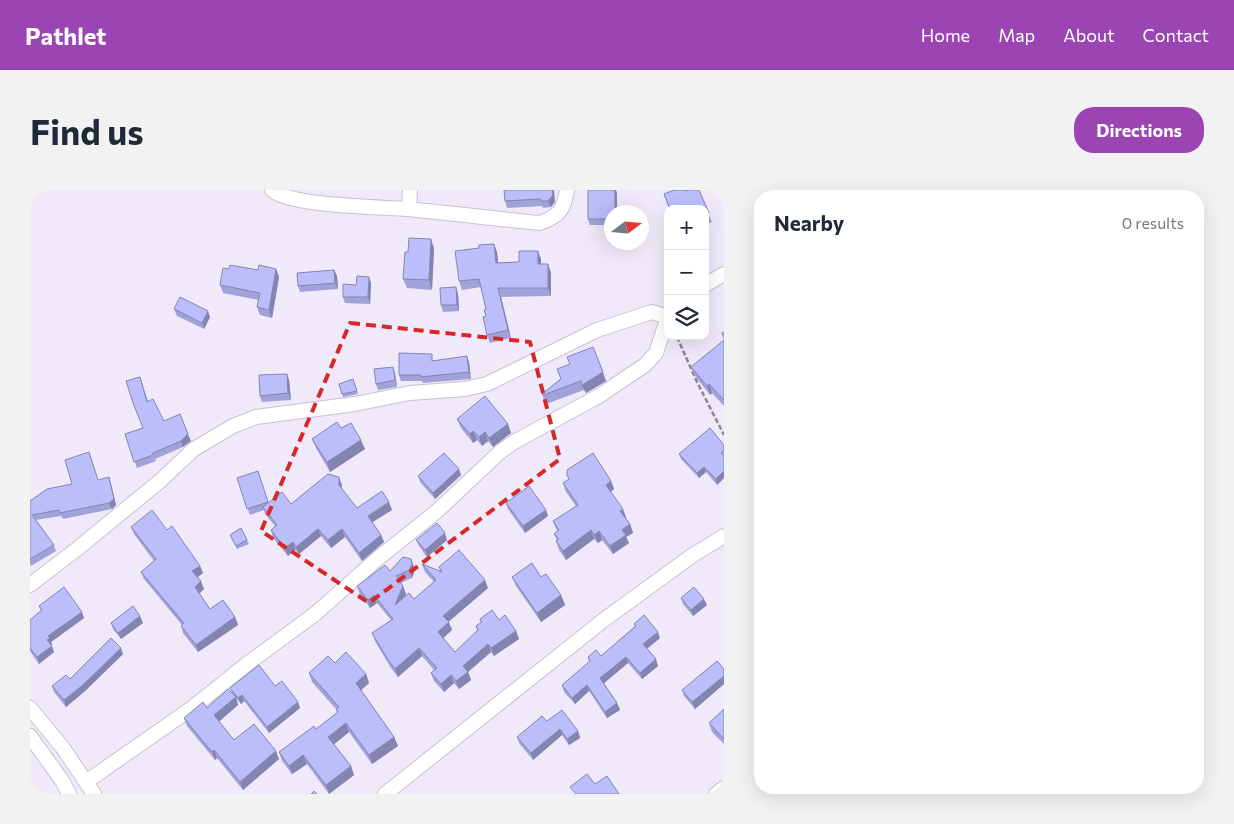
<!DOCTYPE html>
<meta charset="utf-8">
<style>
:root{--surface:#fff;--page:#f2f2f3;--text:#1f2937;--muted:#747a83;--line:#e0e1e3;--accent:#9a45b2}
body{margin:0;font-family:Commissioner,sans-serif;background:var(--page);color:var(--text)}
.controls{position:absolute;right:15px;top:15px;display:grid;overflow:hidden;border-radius:10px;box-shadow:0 5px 20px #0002}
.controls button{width:45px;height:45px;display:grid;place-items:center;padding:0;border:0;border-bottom:1px solid var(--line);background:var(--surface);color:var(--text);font:25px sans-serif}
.compass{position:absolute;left:574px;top:15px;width:45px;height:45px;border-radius:50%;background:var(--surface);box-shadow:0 5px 20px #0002;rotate:74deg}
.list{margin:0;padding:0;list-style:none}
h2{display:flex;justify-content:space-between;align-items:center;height:65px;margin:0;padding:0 20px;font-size:21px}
h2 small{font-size:16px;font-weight:400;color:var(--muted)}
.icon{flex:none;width:28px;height:28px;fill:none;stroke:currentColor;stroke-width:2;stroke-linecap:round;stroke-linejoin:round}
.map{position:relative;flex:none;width:694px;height:604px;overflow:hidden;border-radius:20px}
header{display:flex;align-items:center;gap:30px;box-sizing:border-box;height:70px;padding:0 25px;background:var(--accent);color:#fff}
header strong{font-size:24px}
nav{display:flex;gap:28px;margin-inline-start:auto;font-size:18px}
.intro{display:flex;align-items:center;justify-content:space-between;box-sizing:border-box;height:120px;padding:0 30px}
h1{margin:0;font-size:35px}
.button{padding:12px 22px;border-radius:20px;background:var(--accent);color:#fff;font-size:18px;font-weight:700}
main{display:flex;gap:30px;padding:0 30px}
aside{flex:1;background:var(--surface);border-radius:20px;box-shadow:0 5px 20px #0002}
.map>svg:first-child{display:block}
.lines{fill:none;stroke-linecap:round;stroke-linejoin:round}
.street-casing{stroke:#c7c1d2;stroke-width:16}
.path{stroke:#8a8691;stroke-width:2.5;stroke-dasharray:5 2.5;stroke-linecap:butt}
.street{stroke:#fff;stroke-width:14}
.wall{fill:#a1a3d8}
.shaded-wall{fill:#8385b0}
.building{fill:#bbbefb;stroke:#8385b0}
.marked{fill:none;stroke:#d62828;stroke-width:4;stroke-dasharray:10 6;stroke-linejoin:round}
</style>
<header>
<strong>Pathlet</strong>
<nav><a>Home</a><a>Map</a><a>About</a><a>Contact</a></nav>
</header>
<div class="intro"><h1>Find us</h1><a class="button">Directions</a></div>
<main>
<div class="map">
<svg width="694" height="604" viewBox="0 0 694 604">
<rect width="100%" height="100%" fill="#efe9fa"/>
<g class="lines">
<g class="street-casing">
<g id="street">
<path d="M242,0C260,16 349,17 377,19C421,23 466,29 510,33C529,26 534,20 537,0"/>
<polyline points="379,19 380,0"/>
<polyline points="675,95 694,84"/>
<polyline points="0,395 47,359 130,291 164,259 203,236 226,227 325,214 380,203 435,199 457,194 567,140 622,122 638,127"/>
<polyline points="0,518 33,558 64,604"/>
<polyline points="0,546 33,592 39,604"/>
<polyline points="56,592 162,518 217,474 285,424 346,370 406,322 470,262 484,252 569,206 615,175 626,163 638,127"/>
<polyline points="355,604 575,429 663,365 694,346"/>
<polyline points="686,604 694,598"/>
</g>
</g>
<polyline class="path" points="647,147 667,192 694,245"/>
<use href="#street" class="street"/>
</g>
<g class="wall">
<polygon points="474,0 525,12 521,17 513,18 512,16 477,18 475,11"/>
<polygon points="558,0 586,0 587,4 587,22 582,22 582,35 560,35 558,29"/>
<polygon points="644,0 655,0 656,1 659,0 669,0 682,32 675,35 675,19 639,19 634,4"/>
<polygon points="404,58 402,100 377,98 373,89"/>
<polygon points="467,62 468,73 489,72 511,69 511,74 518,74 521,83 521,106 471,107 481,148 460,153 457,145 456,126 456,119 451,97 432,100 429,91"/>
<polygon points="199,79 228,80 246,79 249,87 242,128 230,125 227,117 229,110 193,103 190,95"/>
<polygon points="304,80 307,86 308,99 270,102 268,96"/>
<polygon points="341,93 340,114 315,113 313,107 326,95"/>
<polygon points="426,97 428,104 429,121 413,122 411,115"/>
<polygon points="144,119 180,127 174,139 147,126"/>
<polygon points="694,141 694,216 682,203 680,205 665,186 661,177 694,150 691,143"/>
<polygon points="405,171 439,172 441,189 393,193 392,191 371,191 369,185"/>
<polygon points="365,183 367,197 348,200 346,194"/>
<polygon points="257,184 259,190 261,210 232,212 230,206"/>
<polygon points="110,187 118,211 134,231 161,251 153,257 125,269 126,271 107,278 95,244 112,238"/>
<polygon points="323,189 328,204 313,207 309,194"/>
<polygon points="530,189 576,191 556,203 554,200 516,214 512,204"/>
<polygon points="427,229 478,234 481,243 463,257 458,251 452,256 447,250 443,253 431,238"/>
<polygon points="311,238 335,259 300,282 286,258 282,249"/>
<polygon points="694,255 694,288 687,295 676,282 669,288 651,269 649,264"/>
<polygon points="431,285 405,309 390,292 388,286"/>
<polygon points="537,285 581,291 584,299 581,302 596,327 595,328 600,334 603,343 596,347 599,353 583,364 572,350 568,353 564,349 536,370 529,360 526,351 527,351 524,344 527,341 523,331 546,316 536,302 533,293 539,290"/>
<polygon points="207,288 238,312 261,314 312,295 312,299 327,318 362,320 342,332 351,345 354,352 332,371 315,347 301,358 291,346 269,364 265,360 258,366 243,348 241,340 245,336 235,324 234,320 220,325"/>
<polygon points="68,290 81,294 86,315 82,319 33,329 31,326 6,330 24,355 26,361 1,376 0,374 0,311"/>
<polygon points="476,313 518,326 495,343 478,319"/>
<polygon points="101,337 137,340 170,376 173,383 168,387 174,399 169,403 180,419 205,427 208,435 168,462 153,443 151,436 152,435 114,389 111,382 124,371 104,344"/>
<polygon points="200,345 217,350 219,354 207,359"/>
<polygon points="386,350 417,350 397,367 389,356"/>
<polygon points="392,374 410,381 409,377 458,398 418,432 422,440 413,448 425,462 447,441 446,436 451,433 450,429 469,430 486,441 489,449 464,466 461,462 438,482 441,490 429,499 424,493 414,502 404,491 401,483 404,480 392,466 368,487 361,478 345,451 342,443 361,430 347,413 340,418 330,404 327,396 360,381 384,377 384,383 382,388 371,393 376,404 375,407 384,409 404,392 395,382"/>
<polygon points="482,387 511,387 531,405 535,415 511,432 486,396"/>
<polygon points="651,408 677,415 663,426 653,414"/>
<polygon points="9,416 54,428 21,452 22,454 21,455 24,462 9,474 0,461 0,430 11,421"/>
<polygon points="81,433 113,433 91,449 83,439"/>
<polygon points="604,434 630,448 617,459 628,476 612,489 598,473 574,493 587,513 590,520 577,528 559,501 545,514 534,502 532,495 559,472 558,467 571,466 605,436"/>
<polygon points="93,464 55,501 36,517 24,502 22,496"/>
<polygon points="305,473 336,484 339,493 331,500 364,547 368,556 342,574 319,542 304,554 321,576 324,585 299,604 277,574 262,584 252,571 249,562 286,539 307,523 306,519 282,492 279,483"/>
<polygon points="694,479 694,494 665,519 654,506 652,500"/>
<polygon points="245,496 270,518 239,543 214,511 211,514 206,508 208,515 189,532 204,550 249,569 213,600 187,568 185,570 157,536 154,528 177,518 203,504 200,498"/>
<polygon points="694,519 694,554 682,542 679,533"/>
<polygon points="517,531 548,541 550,548 539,555 532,545 503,570 489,553 487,547"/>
</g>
<g class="shaded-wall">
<polygon points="522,0 524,0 525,12 521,17 518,11"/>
<polygon points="585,0 586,0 587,4 587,22 585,22"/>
<polygon points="401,49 404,58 402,100 399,90"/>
<polygon points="464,54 467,62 469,81 466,73"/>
<polygon points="508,61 511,69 511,83 508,74"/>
<polygon points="518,74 521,83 521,106 518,98"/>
<polygon points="246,79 249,87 242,128 239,120"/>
<polygon points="304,80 307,86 308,99 305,93"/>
<polygon points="339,87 341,93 340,114 338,107"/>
<polygon points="426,97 428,104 429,121 427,115"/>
<polygon points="468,98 471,107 481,148 478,140"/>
<polygon points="178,121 180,127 174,139 172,133"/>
<polygon points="437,166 439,172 441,189 439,182"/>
<polygon points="363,177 365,183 367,197 365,190"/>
<polygon points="573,182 576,191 556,203 552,195"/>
<polygon points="257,184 259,190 261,210 258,203"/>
<polygon points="679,194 682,203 680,205 677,196"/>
<polygon points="478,234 481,243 463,257 459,248"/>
<polygon points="443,241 447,250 443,253 440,244"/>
<polygon points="455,242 458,251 452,256 449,247"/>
<polygon points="158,244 161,251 153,257 151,251"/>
<polygon points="331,250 335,259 300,282 297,272"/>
<polygon points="674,277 676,282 669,288 667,283"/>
<polygon points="429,279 431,285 405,309 403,303"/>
<polygon points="694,281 694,288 687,295 686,289"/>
<polygon points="79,287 86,315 82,319 79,313"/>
<polygon points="309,287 312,295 311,303 309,295"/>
<polygon points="581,291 584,299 579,303 576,295"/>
<polygon points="359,312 362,320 341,333 338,326"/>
<polygon points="593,319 596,327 593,330 590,321"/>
<polygon points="516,320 518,326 495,343 493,336"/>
<polygon points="600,334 603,343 596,347 599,353 583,364 580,356 592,340"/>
<polygon points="288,339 291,346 269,364 266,357"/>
<polygon points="312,339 315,347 301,358 298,350"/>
<polygon points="561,340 564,349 536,370 533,361"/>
<polygon points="569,341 572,350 568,353 564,345"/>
<polygon points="415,343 417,350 397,367 395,360"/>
<polygon points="351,345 354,352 332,371 329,363"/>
<polygon points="263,352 265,360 258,366 255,358"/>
<polygon points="381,369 384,377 384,383 382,388 379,380"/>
<polygon points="170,376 173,383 165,389 162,381"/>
<polygon points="455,390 458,398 416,434 413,426"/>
<polygon points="171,391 174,399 168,405 165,397"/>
<polygon points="373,396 376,404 368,423 365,415"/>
<polygon points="344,405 347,413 340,418 338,410"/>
<polygon points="531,405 535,415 511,432 507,423"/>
<polygon points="674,409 677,415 663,426 661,420"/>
<polygon points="52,422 54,428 21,452 22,454 20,457 17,450 18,446"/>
<polygon points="110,426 113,433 91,449 88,443"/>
<polygon points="205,427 208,435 168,462 166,455"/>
<polygon points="419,432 422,440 411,450 408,442"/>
<polygon points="486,441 489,449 464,466 461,458"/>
<polygon points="628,442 630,448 615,460 613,454"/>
<polygon points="458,454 461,462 438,482 441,490 429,499 426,491 433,476"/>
<polygon points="22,456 24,462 9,474 7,467"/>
<polygon points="91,458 93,464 55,501 36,517 34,510"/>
<polygon points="389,458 392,466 368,487 365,479"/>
<polygon points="596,467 598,473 573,494 570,488"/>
<polygon points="626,469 628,476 612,489 610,483"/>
<polygon points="336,484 339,493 329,502 326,493"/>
<polygon points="421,485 424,493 414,502 411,494"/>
<polygon points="694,486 694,494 665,519 662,512"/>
<polygon points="557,495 559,501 545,514 542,508"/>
<polygon points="212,505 214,511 211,514 208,508"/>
<polygon points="206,507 208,515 187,533 184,525"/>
<polygon points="268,512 270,518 239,543 237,537"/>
<polygon points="587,513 590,520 577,528 575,522"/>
<polygon points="316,533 319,542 302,556 298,547"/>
<polygon points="530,539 532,545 503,570 501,563"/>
<polygon points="548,541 550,548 539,555 537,549"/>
<polygon points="364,547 368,556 342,574 339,565"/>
<polygon points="184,560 187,568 185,570 182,562"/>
<polygon points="246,561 249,569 213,600 210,592"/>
<polygon points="273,565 277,574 262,584 259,576"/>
<polygon points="321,576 324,585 299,604 296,595"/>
</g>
<g class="building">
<polygon points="474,0 522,0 523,5 518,11 511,11 511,9 475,11"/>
<polygon points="558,0 585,0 585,22 582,22 582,29 558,29"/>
<polygon points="644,0 655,0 656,1 659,0 669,0 679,23 675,24 675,19 640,19 634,4"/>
<polygon points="379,48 401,49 399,90 373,89 375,62 378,62"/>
<polygon points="464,54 466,73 489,72 489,61 508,61 508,74 518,74 518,98 468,98 478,140 457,145 453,127 456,126 454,120 456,119 449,89 429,91 425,61 449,58 449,55"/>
<polygon points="200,75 228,80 229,75 246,79 239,120 227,117 230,103 190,95 193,78 199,79"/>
<polygon points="304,80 305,93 268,96 267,83"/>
<polygon points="327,86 339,87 338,107 313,107 313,94 326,95"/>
<polygon points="426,97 427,115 411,115 410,98"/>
<polygon points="150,107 178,121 172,133 144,119"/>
<polygon points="694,150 694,210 679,194 677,196 661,177"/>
<polygon points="563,157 573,182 552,195 551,191 513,205 512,204 531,189 527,179 540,174 537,167"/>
<polygon points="369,163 402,164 402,171 437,166 439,182 390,187 391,185 369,185"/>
<polygon points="363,177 365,190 346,194 344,179"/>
<polygon points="257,184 258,203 230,206 229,185"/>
<polygon points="110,187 117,212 123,209 134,231 150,224 158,244 151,251 123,263 123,265 104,272 95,244 113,238 103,213 96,191"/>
<polygon points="323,189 327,201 312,204 309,194"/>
<polygon points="455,206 478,234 459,248 455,242 449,247 443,241 440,244 427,229"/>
<polygon points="307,232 311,238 321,233 331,250 297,272 282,249"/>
<polygon points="680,238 694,255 694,260 691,263 694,266 694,281 686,289 674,277 667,283 649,264"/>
<polygon points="59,262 68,290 79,287 84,309 79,313 30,323 29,320 2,325 24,355 0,369 0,311 17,299 42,294 35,270"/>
<polygon points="414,263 429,279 403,303 388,286"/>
<polygon points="563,263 581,291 576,295 593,319 590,321 600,334 592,340 596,345 580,356 569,341 564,345 561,340 533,361 526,351 529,349 524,344 529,340 523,331 548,315 533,293 539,289 537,285 537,280"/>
<polygon points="228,281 238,312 217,319 207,288"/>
<polygon points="298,284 309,287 309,295 327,318 352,301 359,312 338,326 351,345 329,363 312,339 298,350 288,339 266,357 263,352 255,358 241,340 247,335 233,317 252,302 261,314"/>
<polygon points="499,296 516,320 493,336 476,313"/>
<polygon points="122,320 137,340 142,336 170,376 162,381 171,391 165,397 180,419 193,410 205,427 166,455 151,436 154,433 111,382 126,369 101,337"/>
<polygon points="407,333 415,343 395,360 386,350"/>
<polygon points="211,338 217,350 206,356 200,345"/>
<polygon points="429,360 455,390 413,426 419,432 408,442 425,462 448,440 446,436 452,432 450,429 462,420 469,430 475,425 486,441 461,458 458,454 433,476 438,482 426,491 421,485 411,494 401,483 407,478 389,458 365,479 358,470 342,443 363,429 344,405 338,410 327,396 355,375 360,381 373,367 381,369 382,375 379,380 366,386 373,396 365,415 379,403 384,409 406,390 392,374 412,382 409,377"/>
<polygon points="502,373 511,387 516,384 531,405 507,423 482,387"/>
<polygon points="34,397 52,422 18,446 20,448 17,450 22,456 7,467 0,458 0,430 12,420 9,416"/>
<polygon points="664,397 674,409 661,420 651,408"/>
<polygon points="103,416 110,426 88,443 81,433"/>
<polygon points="614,425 628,442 613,454 626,469 610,483 596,467 570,488 587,513 575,522 557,495 542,508 532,495 560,471 558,467 566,460 571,466 606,436 604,434"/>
<polygon points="81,448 91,458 53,495 34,510 22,496 36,485 40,489"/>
<polygon points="316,462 336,484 326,493 364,547 339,565 316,533 298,547 321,576 296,595 273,565 259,576 249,562 284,536 286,539 308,522 306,519 309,517 279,483 298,466 305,473"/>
<polygon points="687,471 694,479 694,486 662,512 652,500"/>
<polygon points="229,475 245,496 252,491 268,512 237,537 212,505 208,508 200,498"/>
<polygon points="198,499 206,507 184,525 204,550 224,534 246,561 210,592 184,560 182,562 154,528 173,512 177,518"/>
<polygon points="694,519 694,549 679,533"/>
<polygon points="532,520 548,541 537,549 530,539 501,563 487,547 512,526 517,531"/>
<polygon points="557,584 565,594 577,586 589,604 546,604 540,597"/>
<polygon points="284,601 287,604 281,604"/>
</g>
<path class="marked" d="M320,133L500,152L530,269L339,413L231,341Z"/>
</svg>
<div class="controls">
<button>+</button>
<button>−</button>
<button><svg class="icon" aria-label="layers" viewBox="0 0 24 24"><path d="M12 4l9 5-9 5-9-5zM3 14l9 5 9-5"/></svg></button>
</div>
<svg class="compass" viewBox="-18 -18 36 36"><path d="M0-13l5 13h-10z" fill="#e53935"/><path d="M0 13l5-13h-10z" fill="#747a83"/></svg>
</div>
<aside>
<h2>Nearby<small>0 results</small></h2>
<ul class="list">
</ul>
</aside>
</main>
